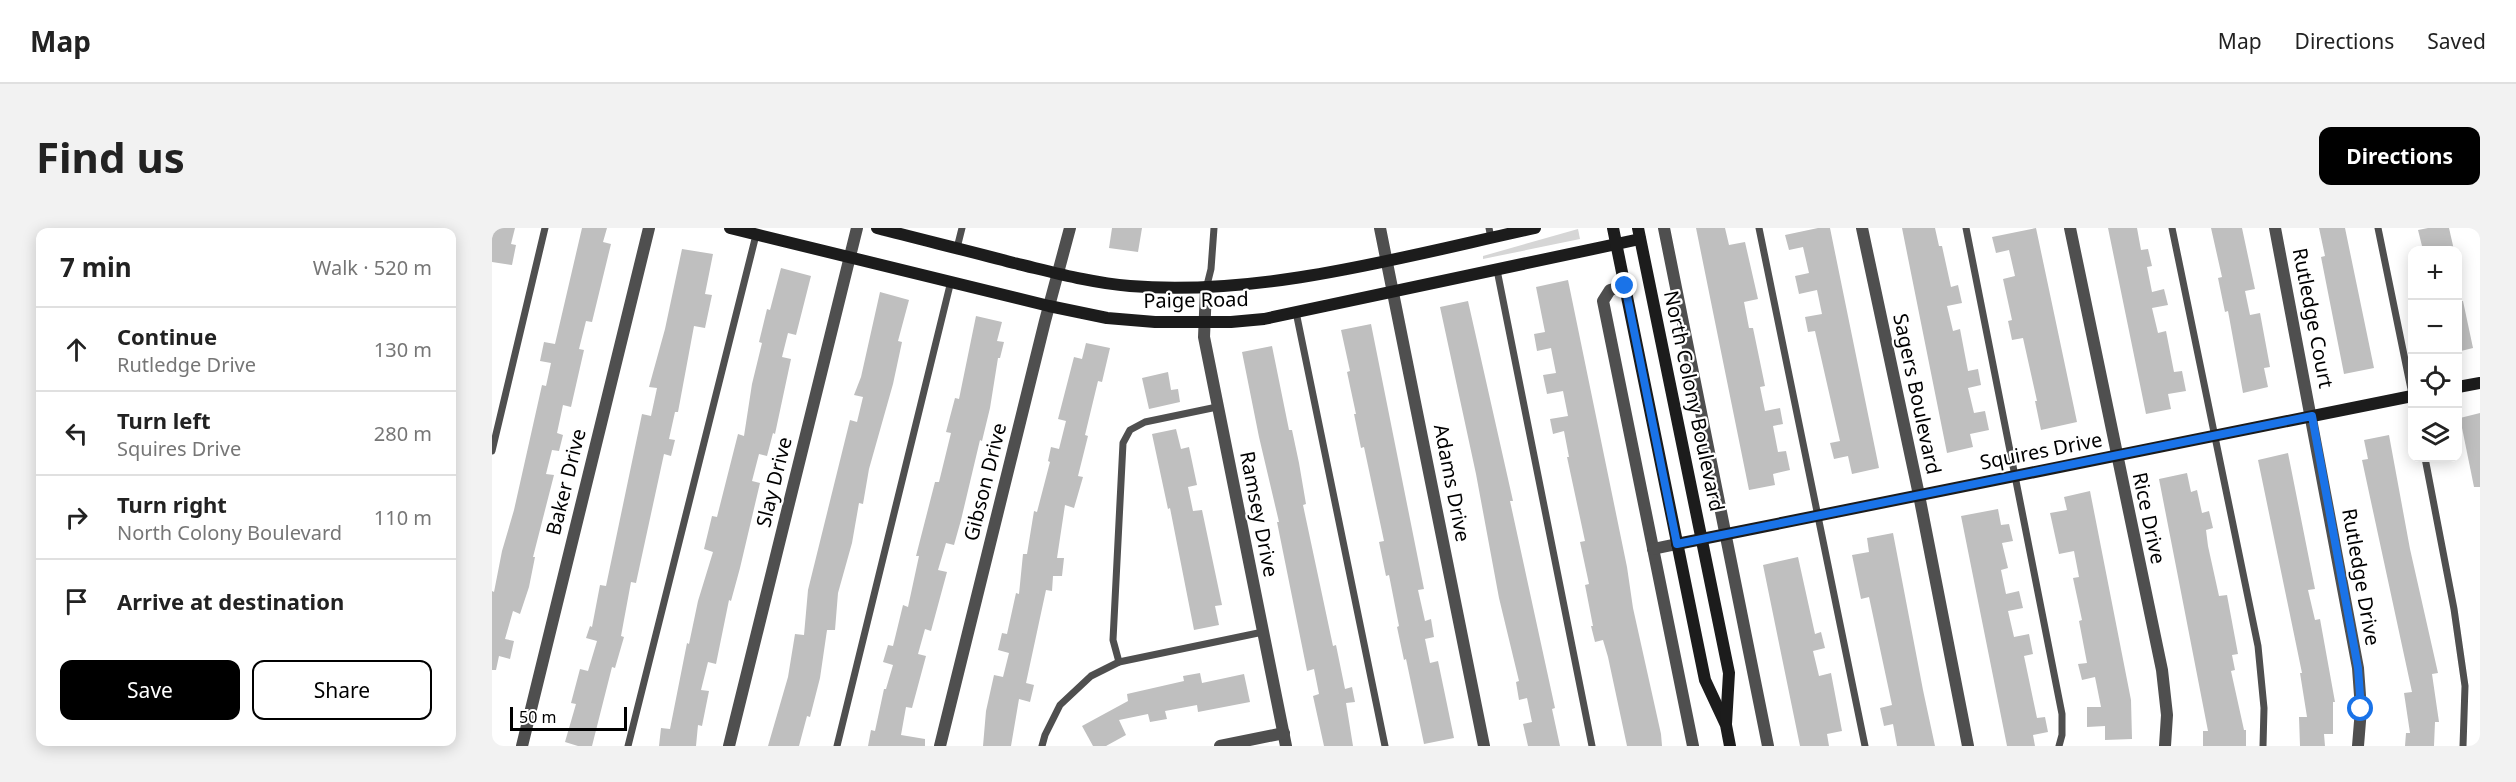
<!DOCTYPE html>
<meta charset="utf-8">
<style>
:root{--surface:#fff;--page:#f2f2f2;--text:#222;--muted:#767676;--line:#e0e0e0;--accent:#000}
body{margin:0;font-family:"Noto Sans",sans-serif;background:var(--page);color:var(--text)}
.controls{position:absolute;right:18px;top:18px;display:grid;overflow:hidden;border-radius:12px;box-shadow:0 3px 15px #0003}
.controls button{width:54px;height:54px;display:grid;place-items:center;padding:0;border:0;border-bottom:2px solid var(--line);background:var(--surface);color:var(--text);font:30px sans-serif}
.scale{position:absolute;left:18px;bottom:15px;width:117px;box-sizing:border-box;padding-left:6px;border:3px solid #000;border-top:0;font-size:16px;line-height:21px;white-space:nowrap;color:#000;-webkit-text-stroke:4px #fff;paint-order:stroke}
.stop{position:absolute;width:18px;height:18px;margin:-14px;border:4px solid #1a73e8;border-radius:50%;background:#fff}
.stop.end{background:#1a73e8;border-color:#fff;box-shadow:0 2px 6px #0008}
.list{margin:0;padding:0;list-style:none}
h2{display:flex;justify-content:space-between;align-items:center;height:78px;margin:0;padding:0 24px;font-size:26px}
h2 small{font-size:20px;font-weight:400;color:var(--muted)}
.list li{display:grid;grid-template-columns:39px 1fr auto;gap:18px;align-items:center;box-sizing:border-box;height:84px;padding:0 24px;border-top:2px solid var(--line)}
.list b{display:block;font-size:22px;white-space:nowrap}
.list p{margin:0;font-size:20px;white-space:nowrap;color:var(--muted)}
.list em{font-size:20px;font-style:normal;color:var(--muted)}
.actions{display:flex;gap:12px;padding:18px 24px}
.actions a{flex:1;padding:14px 0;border:2px solid var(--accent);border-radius:12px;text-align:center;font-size:21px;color:var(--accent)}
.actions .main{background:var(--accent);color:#fff}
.icon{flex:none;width:33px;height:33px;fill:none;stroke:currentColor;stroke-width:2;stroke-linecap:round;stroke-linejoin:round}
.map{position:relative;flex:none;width:1988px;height:518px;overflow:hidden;border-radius:12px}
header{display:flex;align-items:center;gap:36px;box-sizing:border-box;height:84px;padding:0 30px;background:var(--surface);border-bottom:2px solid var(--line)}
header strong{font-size:28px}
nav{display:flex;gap:33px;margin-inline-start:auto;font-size:21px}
.intro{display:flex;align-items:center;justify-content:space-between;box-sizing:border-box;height:144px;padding:0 36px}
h1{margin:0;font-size:42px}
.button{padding:15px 27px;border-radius:12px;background:var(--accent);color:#fff;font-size:21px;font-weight:700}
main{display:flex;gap:36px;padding:0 36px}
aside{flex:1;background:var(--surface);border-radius:12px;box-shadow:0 3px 15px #0003}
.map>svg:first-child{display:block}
.green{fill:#d6d6d6}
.building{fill:#bfbfbf}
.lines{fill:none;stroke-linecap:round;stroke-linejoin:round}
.lane{stroke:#4f4f4f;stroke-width:7}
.street{stroke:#4f4f4f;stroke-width:12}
.secondary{stroke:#1c1c1c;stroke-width:12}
.route{stroke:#1a73e8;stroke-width:8}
.labels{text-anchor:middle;stroke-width:4.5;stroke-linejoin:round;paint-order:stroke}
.street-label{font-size:20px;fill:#000;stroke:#fff}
</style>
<header>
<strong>Map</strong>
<nav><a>Map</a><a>Directions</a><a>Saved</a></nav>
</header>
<div class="intro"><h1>Find us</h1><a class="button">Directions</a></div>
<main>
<aside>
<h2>7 min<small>Walk · 520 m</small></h2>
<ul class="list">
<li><svg class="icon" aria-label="ahead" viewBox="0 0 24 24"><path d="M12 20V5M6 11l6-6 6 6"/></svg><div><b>Continue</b><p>Rutledge Drive</p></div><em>130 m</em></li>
<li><svg class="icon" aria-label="left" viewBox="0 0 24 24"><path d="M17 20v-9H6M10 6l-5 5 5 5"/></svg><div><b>Turn left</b><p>Squires Drive</p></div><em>280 m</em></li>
<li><svg class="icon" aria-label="right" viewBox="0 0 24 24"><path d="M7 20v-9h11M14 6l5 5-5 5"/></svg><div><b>Turn right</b><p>North Colony Boulevard</p></div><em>110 m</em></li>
<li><svg class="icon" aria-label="arrive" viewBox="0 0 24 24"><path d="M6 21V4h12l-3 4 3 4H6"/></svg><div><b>Arrive at destination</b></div></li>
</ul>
<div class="actions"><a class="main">Save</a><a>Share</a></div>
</aside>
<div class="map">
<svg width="1988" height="518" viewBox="0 0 1988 518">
<rect width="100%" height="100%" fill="#fff"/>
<polygon class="green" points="1086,1 1088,11 991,31 991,28"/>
<g class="building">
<polygon points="0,0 23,0 19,16 24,17 20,37 0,34"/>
<polygon points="90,0 115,0 111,14 119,16 100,94 94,93 87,121 92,122 79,179 71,177 65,205 71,207 67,223 60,222 54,246 62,247 41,329 43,329 37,359 28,386 21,383 13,411 22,413 18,431 7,428 4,442 0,442 0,363 2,364 10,323 22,282 50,157 54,158 59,135 48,133 52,114 63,116"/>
<polygon points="620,0 650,0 646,24 617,20"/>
<polygon points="1204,0 1233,0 1237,17 1253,14 1266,71 1252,74 1257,100 1261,100 1273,158 1268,159 1273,183 1288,180 1291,196 1281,198 1286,224 1294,223 1298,242 1281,246 1283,257 1257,262"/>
<polygon points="1326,0 1338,0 1387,240 1360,246 1356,228 1342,231 1338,215 1348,213 1323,103 1316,104 1313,89 1330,86 1325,62 1307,66 1303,48 1317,45 1311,19 1297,22 1293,7"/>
<polygon points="1410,0 1443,0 1447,18 1450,18 1459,59 1466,57 1470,75 1455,78 1461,103 1468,101 1476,143 1486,141 1489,157 1476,160 1482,185 1493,183 1497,202 1478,206 1481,219 1455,225"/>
<polygon points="1544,0 1585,194 1549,202 1543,173 1545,173 1531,110 1520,112 1516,93 1520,92 1511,51 1523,48 1517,22 1504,25 1500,9"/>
<polygon points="1616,0 1645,0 1649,22 1656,21 1660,38 1655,39 1660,64 1672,61 1676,77 1660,80 1666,105 1674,103 1682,144 1690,143 1694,163 1676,166 1679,181 1654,186"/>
<polygon points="1719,0 1750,0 1763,61 1753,63 1758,87 1768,85 1778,139 1772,140 1776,159 1751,165 1736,83 1733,84 1726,50 1730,49"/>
<polygon points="1827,0 1853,0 1882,140 1852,146 1829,29 1833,28"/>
<polygon points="1936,0 1957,0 1962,22 1931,22 1926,2"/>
<polygon points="190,21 221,26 213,66 220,67 213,100 202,98 186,184 183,184 177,211 183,212 179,228 172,226 144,355 139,354 129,408 132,409 123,440 120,439 100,518 86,518 73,514 84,476 79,475 88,441 96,443 105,413 94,410 98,398 100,399 108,357 114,358 150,186 159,188 165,160 157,159 173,101"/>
<polygon points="289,40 319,48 304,107 296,105 290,129 299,131 283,206 281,205 275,228 267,226 260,253 268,255 248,340 239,373 237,372 224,436 216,434 209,462 217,463 210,498 206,497 204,518 167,518 169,500 178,501 195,415 197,416 206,373 221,324 212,321 220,288 225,289 246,206 252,208 260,156 270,115 267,114 275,81 278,82"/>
<polygon points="1076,52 1135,339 1141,380 1169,506 1170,518 1135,518 1116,429 1111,412 1103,414 1099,398 1101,398 1093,357 1097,356 1088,314 1093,313 1075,229 1077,229 1072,203 1061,206 1058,191 1076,188 1071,163 1055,166 1051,147 1064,145 1059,120 1045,123 1042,106 1053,104 1044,59"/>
<polygon points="388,64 417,72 406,113 410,114 401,156 377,241 371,276 367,275 360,315 346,365 343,402 335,402 328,450 318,489 315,488 307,518 276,518 296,449 303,406 312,407 316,362 358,192 365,194 371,169 362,167 369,149"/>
<polygon points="976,73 1021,273 1018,273 1063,480 1060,481 1068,518 1036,518 1031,496 1040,494 1035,470 1027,472 1024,454 1027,453 1007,370 984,246 948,79"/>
<polygon points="1965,73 1971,73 1981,120 1965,124"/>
<polygon points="484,88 510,94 505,113 512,114 508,130 506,130 498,180 490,213 488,212 469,292 462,317 454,315 446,342 455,344 439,403 433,401 426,426 434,428 420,480 414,479 409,507 433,511 433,518 376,518 379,502 383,503 392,461 394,461 401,437 391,434 396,417 401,418 411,377 416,379 427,328 424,328 443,254 447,254 459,205 454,204 463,170 467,171"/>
<polygon points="879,96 932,361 926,362 933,393 939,391 942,409 933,411 938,435 946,433 962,510 932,516 914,431 912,432 905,399 907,398 897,347 894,348 887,314 892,313 872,219 869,220 862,186 864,186 855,144 858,143 849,102"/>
<polygon points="594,115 618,120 610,154 606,153 593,207 596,208 586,248 591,249 582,280 573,277 565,330 572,330 570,348 561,348 560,363 554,362 534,455 542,457 538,474 527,471 519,518 491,518 494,483 502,447 511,449 517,425 506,422 510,405 515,406 524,365 527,366 531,326 535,326 542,283 545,284 558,234 556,233 559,219 567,221 574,193 566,191 582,129 590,131"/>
<polygon points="780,118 797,202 800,202 807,235 814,276 811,277 841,418 844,417 853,461 860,459 863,474 854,475 861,518 832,518 821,468 827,466 822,441 815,443 785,294 787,294 767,209 750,124"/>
<polygon points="676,144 679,162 686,161 688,174 657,181 650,150"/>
<polygon points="1988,185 1988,259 1982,259 1968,190"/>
<polygon points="684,201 689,221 697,219 705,257 696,259 701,283 710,282 730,377 723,378 727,397 702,402 678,280 676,281 660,206"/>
<polygon points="1897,207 1918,321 1946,445 1940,446 1947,494 1943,494 1942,518 1913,518 1914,505 1918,505 1912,465 1920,464 1870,232 1876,231 1872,212"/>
<polygon points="1796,225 1823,361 1816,362 1823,392 1828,391 1843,474 1841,474 1841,506 1832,506 1833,518 1808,518 1807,489 1815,489 1808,445 1810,445 1766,232"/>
<polygon points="1695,245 1699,264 1705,262 1710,285 1717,283 1721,300 1714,302 1716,318 1727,368 1735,367 1746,426 1740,427 1743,442 1739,443 1752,502 1754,502 1754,518 1711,518 1711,503 1716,503 1667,251"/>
<polygon points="1598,263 1639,472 1640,511 1613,512 1613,498 1595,499 1595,479 1609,479 1603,449 1590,452 1586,436 1595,435 1587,393 1590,392 1581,350 1587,349 1582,323 1567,326 1558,285 1575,282 1572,269"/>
<polygon points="1506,281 1509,297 1517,296 1521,313 1510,315 1516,340 1509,342 1514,366 1527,363 1531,380 1516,383 1522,409 1537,406 1541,426 1532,428 1545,490 1553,489 1556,504 1541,507 1543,518 1515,518 1469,288"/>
<polygon points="1401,305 1431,462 1443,518 1405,518 1401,496 1392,498 1388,480 1400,477 1377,369 1369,371 1360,327 1377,324 1375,310"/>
<polygon points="1306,329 1323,406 1329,404 1333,420 1321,423 1327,448 1339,445 1350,503 1335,506 1337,518 1308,518 1271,337"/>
<polygon points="708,445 710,455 752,446 758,474 706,484 705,477 673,483 675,491 658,494 656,486 627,492 634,507 614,518 601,518 590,498 636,473 635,466 692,453 691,448"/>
</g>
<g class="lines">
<g class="lane">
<polyline points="997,0 999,10"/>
<polyline points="1267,0 1373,518"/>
<polyline points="1474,0 1570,486 1570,507 1567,518"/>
<polyline points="1680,0 1766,418 1772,480 1771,518"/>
<polyline points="1886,0 1920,166"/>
<polyline points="465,20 470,0"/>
<polyline points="1005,42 1100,518"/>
<polyline points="714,61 719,41 722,0"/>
<polyline points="804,84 893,518"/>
<polyline points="0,223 53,0"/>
<polyline points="1933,230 1962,381 1973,458 1971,518"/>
<polyline points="627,434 621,412 631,215 638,202 653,194 725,179"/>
<polyline points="136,518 264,7"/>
<polyline points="345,518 459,53"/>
<polyline points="550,518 553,507 568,477 599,448 627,434 771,404"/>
</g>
<g class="street">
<polyline points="888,0 992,518"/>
<polyline points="1172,0 1276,518"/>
<polyline points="1370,0 1427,267 1476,518"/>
<polyline points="1578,0 1670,442 1675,487 1673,518"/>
<polyline points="1783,0 1866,440 1869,481 1866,518"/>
<polyline points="1133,58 1118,62 1111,73 1201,518"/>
<polyline points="714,61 712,109 794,518"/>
<polyline points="1161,321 1185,316"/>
<polyline points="30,518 157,0"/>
<polyline points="237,518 365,0"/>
<polyline points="448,518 553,93 578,0"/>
<polyline points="728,518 792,505"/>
</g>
<g class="secondary">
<polyline points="238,0 557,78 615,90 663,94 739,94 772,91 1148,11"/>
<path d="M385,0C431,12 477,23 522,35C560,44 599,55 638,58C770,69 914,28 1043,0"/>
<polyline points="1121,0 1213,452 1234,497 1238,518"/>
<polyline points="1146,0 1237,445 1234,496"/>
<polyline points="1966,159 1988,155"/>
<polyline points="1185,316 1920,168"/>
</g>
</g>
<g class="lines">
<polyline class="route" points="1133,58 1185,316 1820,188 1866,440 1869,481"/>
</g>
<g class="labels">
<g class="street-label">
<text transform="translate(704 72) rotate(-1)" y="7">Paige Road</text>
<text transform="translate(1821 90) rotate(79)" y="7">Rutledge Court</text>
<text transform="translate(1425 166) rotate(78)" y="7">Sagers Boulevard</text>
<text transform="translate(1202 173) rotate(78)" y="7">North Colony Boulevard</text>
<text transform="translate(1549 223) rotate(-11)" y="7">Squires Drive</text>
<text transform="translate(74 254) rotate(-76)" y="7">Baker Drive</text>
<text transform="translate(282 254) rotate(-76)" y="7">Slay Drive</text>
<text transform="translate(493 254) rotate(-76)" y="7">Gibson Drive</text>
<text transform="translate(960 255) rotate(79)" y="7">Adams Drive</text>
<text transform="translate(767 286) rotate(79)" y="7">Ramsey Drive</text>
<text transform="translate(1657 290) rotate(78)" y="7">Rice Drive</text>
<text transform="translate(1869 349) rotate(80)" y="7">Rutledge Drive</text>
</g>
</g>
</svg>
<div class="controls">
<button>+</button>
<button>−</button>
<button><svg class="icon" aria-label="locate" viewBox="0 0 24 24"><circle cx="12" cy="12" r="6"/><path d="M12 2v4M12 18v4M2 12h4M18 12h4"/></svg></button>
<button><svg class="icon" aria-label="layers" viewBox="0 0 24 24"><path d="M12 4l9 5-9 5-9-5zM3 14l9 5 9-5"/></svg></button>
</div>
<div class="scale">50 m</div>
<div class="stop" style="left:1869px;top:481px"></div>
<div class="stop end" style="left:1133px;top:58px"></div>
</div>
</main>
